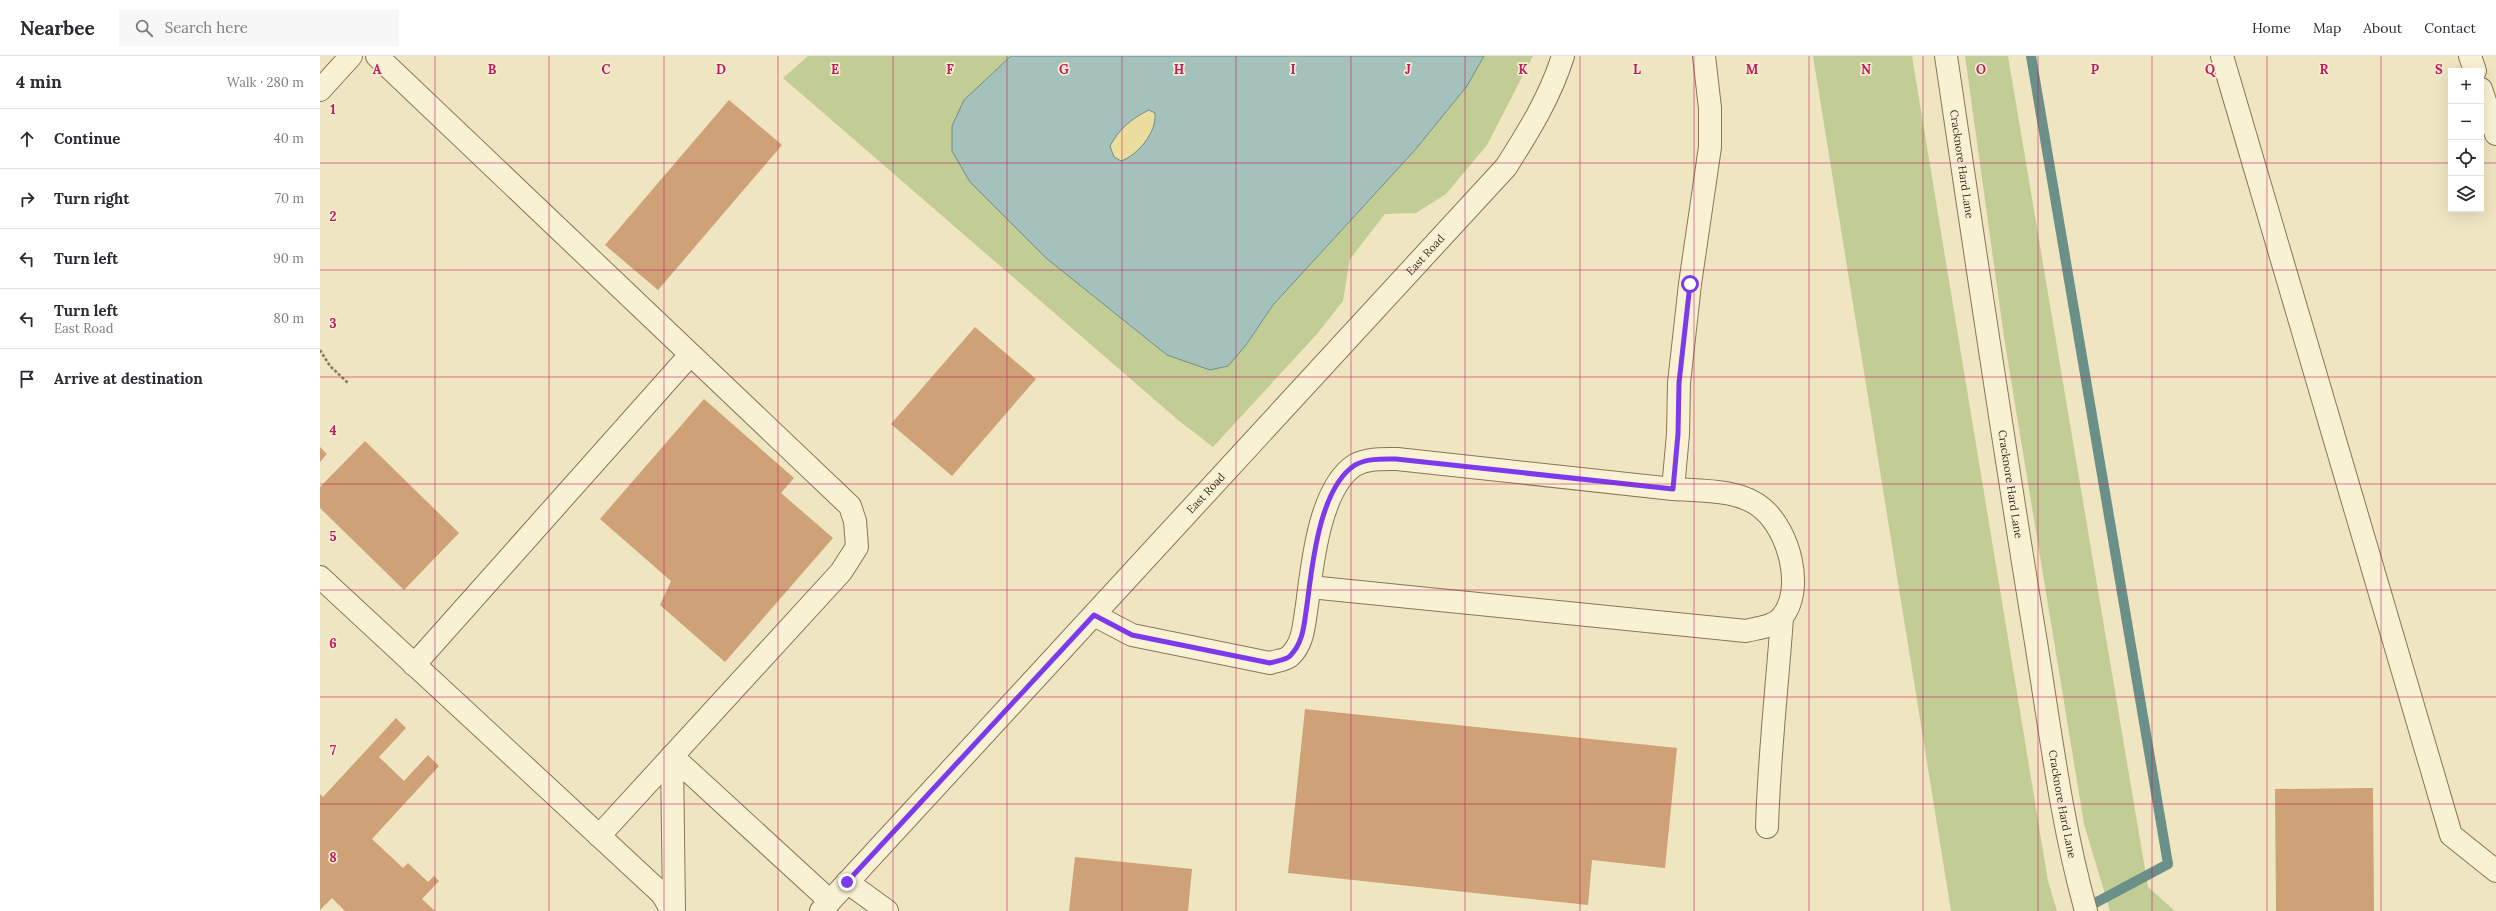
<!DOCTYPE html>
<meta charset="utf-8">
<style>
:root{--surface:#fff;--page:#f7f7f7;--text:#2b2b33;--muted:#7c7c81;--line:#e1e1e2}
body{margin:0;font-family:Lora,serif;background:var(--page);color:var(--text)}
.controls{position:absolute;right:12px;top:12px;display:grid;overflow:hidden;border-radius:0px;box-shadow:0 4px 16px #0002}
.controls button{width:36px;height:36px;display:grid;place-items:center;padding:0;border:0;border-bottom:1px solid var(--line);background:var(--surface);color:var(--text);font:20px sans-serif}
.stop{position:absolute;width:12px;height:12px;margin:-9px;border:3px solid #7c3aed;border-radius:50%;background:#fff}
.stop.end{background:#7c3aed;border-color:#fff;box-shadow:0 1px 4px #0008}
.list{margin:0;padding:0;list-style:none}
h2{display:flex;justify-content:space-between;align-items:center;height:52px;margin:0;padding:0 16px;font-size:17px}
h2 small{font-size:13px;font-weight:400;color:var(--muted)}
.list li{display:grid;grid-template-columns:26px 1fr auto;gap:12px;align-items:center;box-sizing:border-box;height:60px;padding:0 16px;border-top:1px solid var(--line)}
.list b{display:block;font-size:15px;white-space:nowrap}
.list p{margin:0;font-size:13px;white-space:nowrap;color:var(--muted)}
.list em{font-size:13px;font-style:normal;color:var(--muted)}
.icon{flex:none;width:22px;height:22px;fill:none;stroke:currentColor;stroke-width:2;stroke-linecap:round;stroke-linejoin:round}
.map{position:relative;flex:none;width:2176px;height:855px;overflow:hidden}
header{display:flex;align-items:center;gap:24px;box-sizing:border-box;height:56px;padding:0 20px;background:var(--surface);border-bottom:1px solid var(--line)}
header strong{font-size:19px}
nav{display:flex;gap:22px;margin-inline-start:auto;font-size:14px}
.search{width:280px;height:36px;background:var(--page);display:flex;align-items:center;gap:10px;box-sizing:border-box;padding:0 14px;border-radius:0px;color:var(--muted);font-size:15px}
main{display:flex}
aside{flex:1;background:var(--surface)}
.map>svg:first-child{display:block}
.green{fill:#c2cd95}
.sand{fill:#ebdd9d}
.water{fill:#a4c1bb;stroke:#6b8f89;fill-rule:evenodd}
.lines{fill:none;stroke-linecap:round;stroke-linejoin:round}
.stream{stroke:#6b8f89;stroke-width:10}
.building{fill:#cea176}
.minor-casing{stroke:#887658;stroke-width:24}
.path{stroke:#887658;stroke-width:2.5;stroke-dasharray:3 2;stroke-linecap:butt}
.minor{stroke:#f9f1d4;stroke-width:22}
.route{stroke:#7c3aed;stroke-width:5}
.grid{fill:none;stroke:#c2185b;stroke-width:1;stroke-opacity:0.55}
.labels{text-anchor:middle;stroke-width:3.5;stroke-linejoin:round;paint-order:stroke}
.street-label{font-size:11px;fill:#382c1d;stroke:#f6eed1}
.grid-label{font-size:13px;text-anchor:middle;font-weight:bold;fill:#c2185b;stroke:#f6eed1;stroke-width:3.5;stroke-linejoin:round;paint-order:stroke}
</style>
<header>
<strong>Nearbee</strong>
<div class="search"><svg class="icon" aria-label="search" viewBox="0 0 24 24"><circle cx="10" cy="10" r="6"/><path d="M15 15l6 6"/></svg>Search here</div>
<nav><a>Home</a><a>Map</a><a>About</a><a>Contact</a></nav>
</header>
<main>
<aside>
<h2>4 min<small>Walk · 280 m</small></h2>
<ul class="list">
<li><svg class="icon" aria-label="ahead" viewBox="0 0 24 24"><path d="M12 20V5M6 11l6-6 6 6"/></svg><div><b>Continue</b></div><em>40 m</em></li>
<li><svg class="icon" aria-label="right" viewBox="0 0 24 24"><path d="M7 20v-9h11M14 6l5 5-5 5"/></svg><div><b>Turn right</b></div><em>70 m</em></li>
<li><svg class="icon" aria-label="left" viewBox="0 0 24 24"><path d="M17 20v-9H6M10 6l-5 5 5 5"/></svg><div><b>Turn left</b></div><em>90 m</em></li>
<li><svg class="icon" aria-label="left" viewBox="0 0 24 24"><path d="M17 20v-9H6M10 6l-5 5 5 5"/></svg><div><b>Turn left</b><p>East Road</p></div><em>80 m</em></li>
<li><svg class="icon" aria-label="arrive" viewBox="0 0 24 24"><path d="M6 21V4h12l-3 4 3 4H6"/></svg><div><b>Arrive at destination</b></div></li>
</ul>
</aside>
<div class="map">
<svg width="2176" height="855" viewBox="0 0 2176 855">
<rect width="100%" height="100%" fill="#efe5c1"/>
<g class="green">
<polygon points="488,0 691,0 644,44 726,202 847,299 890,314 926,289 953,249 1095,94 1147,30 1164,0 1213,0 1167,89 1126,138 1096,157 1065,158 1030,203 1023,245 997,278 893,391 858,364 463,22"/>
<polygon points="1493,0 1592,0 1728,825 1737,855 1631,855"/>
<polygon points="1645,0 1688,0 1828,831 1855,855 1790,855 1764,768 1684,281"/>
</g>
<path class="sand" d="M830,54L835,57C837,76 818,99 801,105L794,101L790,90C800,72 811,63 830,54Z"/>
<path class="water" d="M691,0H1164L1147,30L1095,94L953,249L926,289L908,310L890,314L847,299L726,202L650,126L632,95V70L644,44ZM829,54L835,57C837,76 818,99 801,105L794,101L790,90C800,72 811,63 829,54Z"/>
<g class="lines">
<polyline class="stream" points="1711,0 1848,808 1764,853"/>
</g>
<g class="building">
<polygon points="409,44 462,89 338,234 285,189"/>
<polygon points="655,271 716,323 632,420 571,368"/>
<polygon points="384,343 474,422 461,437 513,482 405,606 340,549 351,525 280,463"/>
<polygon points="45,385 139,477 84,534 0,452 0,431"/>
<polygon points="0,391 7,398 0,406"/>
<polygon points="985,653 1357,692 1345,812 1272,804 1268,849 968,817"/>
<polygon points="76,662 86,672 59,701 84,725 108,699 119,710 52,783 83,812 88,807 108,826 114,820 119,825 102,843 115,855 25,855 12,842 0,854 0,738 3,741"/>
<polygon points="2053,732 2054,855 1956,855 1955,733"/>
<polygon points="755,801 872,813 868,855 749,855"/>
</g>
<g class="lines">
<g class="minor-casing">
<g id="minor">
<polyline points="57,0 530,450 535,465 537,491 521,516 279,780"/>
<path id="s1" d="M1626,0C1654,190 1682,379 1713,568C1729,664 1740,762 1766,855"/>
<polyline points="1902,0 2131,779 2176,815"/>
<polyline points="2150,0 2155,15"/>
<polyline points="2161,33 2176,78"/>
<polyline points="0,34 31,0"/>
<polyline points="0,521 342,838 352,855"/>
<path d="M990,531L1426,575C1437,572 1454,571 1462,561C1485,533 1469,475 1443,453C1421,433 1381,435 1353,433"/>
<path d="M774,559L812,579L950,607C956,605 966,604 970,600C984,587 984,567 987,549C992,511 999,432 1035,409C1048,402 1063,403 1077,403L1353,433L1358,378L1359,327L1370,228L1390,91V52L1384,0"/>
<polyline points="94,609 370,299"/>
<path d="M1447,771C1449,701 1457,632 1462,562"/>
<polyline points="527,826 567,855"/>
<polyline points="354,855 352,700 510,845"/>
<path id="s2" d="M501,855L1186,111C1209,75 1230,41 1243,0"/>
</g>
</g>
<polyline class="path" points="0,294 10,310 28,327"/>
<use href="#minor" class="minor"/>
</g>
<g class="lines">
<path class="route" d="M527,826L774,559L812,579L950,607C956,605 966,604 970,600C984,586 984,567 987,549C992,511 999,432 1035,409C1048,402 1063,403 1076,403L1353,433L1358,378L1359,327L1370,228"/>
</g>
<path class="grid" d="M115,0V855M229,0V855M344,0V855M458,0V855M573,0V855M687,0V855M802,0V855M916,0V855M1031,0V855M1145,0V855M1260,0V855M1374,0V855M1489,0V855M1603,0V855M1718,0V855M1832,0V855M1947,0V855M2061,0V855M0,107H2131M2161,107H2176M0,214H2176M0,321H2176M0,428H2176M0,534H2176M0,641H2176M0,748H2176"/>
<g class="labels">
<g class="street-label">
<text dy="4" stroke="none"><textPath href="#s1" startOffset="109">Cracknore Hard Lane</textPath></text>
<text dy="4" stroke="none"><textPath href="#s2" startOffset="892">East Road</textPath></text>
<text dy="4" stroke="none"><textPath href="#s1" startOffset="433">Cracknore Hard Lane</textPath></text>
<text dy="4" stroke="none"><textPath href="#s2" startOffset="568">East Road</textPath></text>
<text dy="4" stroke="none"><textPath href="#s1" startOffset="757">Cracknore Hard Lane</textPath></text>
</g>
</g>
<g class="grid-label">
<text x="57" y="18">A</text>
<text x="172" y="18">B</text>
<text x="286" y="18">C</text>
<text x="401" y="18">D</text>
<text x="515" y="18">E</text>
<text x="630" y="18">F</text>
<text x="744" y="18">G</text>
<text x="859" y="18">H</text>
<text x="973" y="18">I</text>
<text x="1088" y="18">J</text>
<text x="1203" y="18">K</text>
<text x="1317" y="18">L</text>
<text x="1432" y="18">M</text>
<text x="1546" y="18">N</text>
<text x="1661" y="18">O</text>
<text x="1775" y="18">P</text>
<text x="1890" y="18">Q</text>
<text x="2004" y="18">R</text>
<text x="2119" y="18">S</text>
<text x="13" y="58">1</text>
<text x="13" y="165">2</text>
<text x="13" y="272">3</text>
<text x="13" y="379">4</text>
<text x="13" y="485">5</text>
<text x="13" y="592">6</text>
<text x="13" y="699">7</text>
<text x="13" y="806">8</text>
</g>
</svg>
<div class="controls">
<button>+</button>
<button>−</button>
<button><svg class="icon" aria-label="locate" viewBox="0 0 24 24"><circle cx="12" cy="12" r="6"/><path d="M12 2v4M12 18v4M2 12h4M18 12h4"/></svg></button>
<button><svg class="icon" aria-label="layers" viewBox="0 0 24 24"><path d="M12 4l9 5-9 5-9-5zM3 14l9 5 9-5"/></svg></button>
</div>
<div class="stop" style="left:1370px;top:228px"></div>
<div class="stop end" style="left:527px;top:826px"></div>
</div>
</main>
